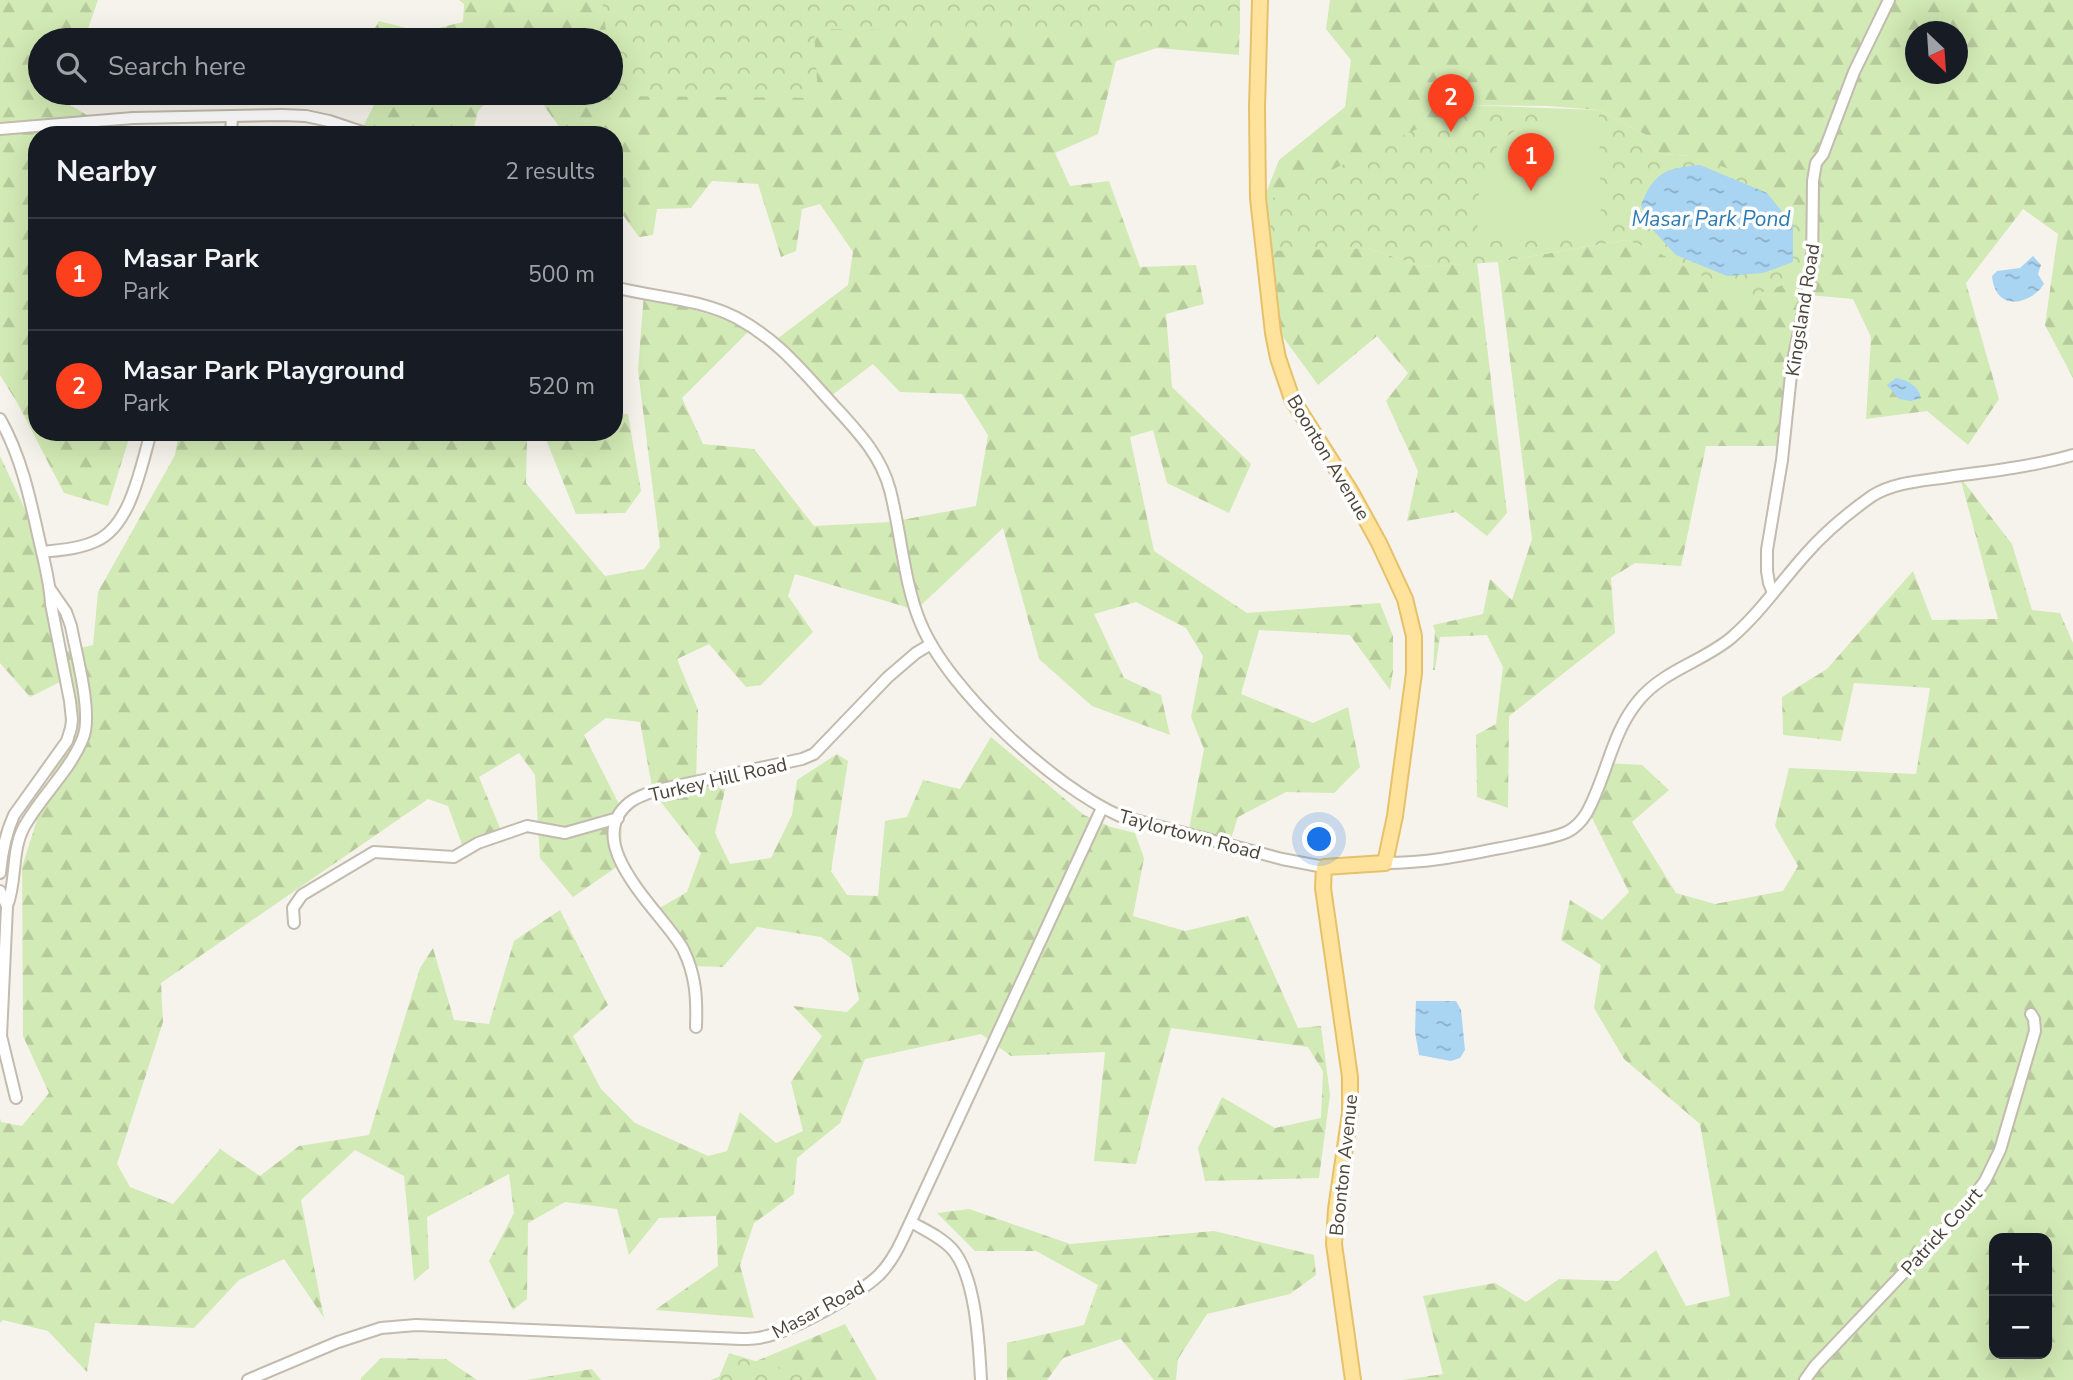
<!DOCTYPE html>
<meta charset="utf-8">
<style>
:root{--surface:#171b24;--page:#20242c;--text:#f1f3f6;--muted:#9ea1a6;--line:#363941;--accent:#fc3f1d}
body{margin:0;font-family:"Nunito Sans",sans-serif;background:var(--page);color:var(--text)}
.controls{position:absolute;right:21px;bottom:21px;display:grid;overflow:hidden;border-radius:14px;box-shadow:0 7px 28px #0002}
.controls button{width:63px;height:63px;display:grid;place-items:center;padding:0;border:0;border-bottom:2px solid var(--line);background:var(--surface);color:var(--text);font:35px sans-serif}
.compass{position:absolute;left:1905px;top:21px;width:63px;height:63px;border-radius:50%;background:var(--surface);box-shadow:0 7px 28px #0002;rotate:155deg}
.you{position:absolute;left:1320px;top:840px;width:24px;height:24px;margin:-18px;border:5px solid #fff;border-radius:50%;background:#1a73e8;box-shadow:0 0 0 10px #1a73e833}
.badge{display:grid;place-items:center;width:46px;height:46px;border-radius:50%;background:var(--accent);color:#fff;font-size:23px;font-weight:700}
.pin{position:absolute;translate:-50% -58px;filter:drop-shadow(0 2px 4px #0008)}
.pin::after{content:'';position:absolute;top:37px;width:24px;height:21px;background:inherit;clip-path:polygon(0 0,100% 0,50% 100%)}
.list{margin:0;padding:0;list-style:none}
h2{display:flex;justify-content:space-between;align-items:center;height:91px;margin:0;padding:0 28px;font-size:30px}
h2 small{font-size:23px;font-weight:400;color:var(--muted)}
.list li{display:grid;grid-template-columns:46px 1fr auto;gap:21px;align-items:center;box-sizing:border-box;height:112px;padding:0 28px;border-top:2px solid var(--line)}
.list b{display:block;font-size:26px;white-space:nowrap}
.list p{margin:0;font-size:23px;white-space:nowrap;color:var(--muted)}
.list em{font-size:23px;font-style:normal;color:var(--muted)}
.icon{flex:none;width:38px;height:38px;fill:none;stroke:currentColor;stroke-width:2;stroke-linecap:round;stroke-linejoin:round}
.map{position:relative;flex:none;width:2073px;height:1380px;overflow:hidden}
.search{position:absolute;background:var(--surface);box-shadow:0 7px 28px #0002;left:28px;top:28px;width:595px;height:77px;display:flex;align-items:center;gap:18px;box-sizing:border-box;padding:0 24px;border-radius:38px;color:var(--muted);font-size:26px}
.panel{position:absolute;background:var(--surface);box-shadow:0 7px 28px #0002;left:28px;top:126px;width:595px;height:315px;border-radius:28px}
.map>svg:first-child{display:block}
.forest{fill:url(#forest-firs);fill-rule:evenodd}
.park{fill:url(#park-crowns)}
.garden{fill:#d2eab5}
.water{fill:url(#water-ripples)}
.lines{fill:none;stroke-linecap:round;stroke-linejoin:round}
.minor-casing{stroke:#c2bbae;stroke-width:14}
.major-casing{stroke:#e6c16a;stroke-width:18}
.minor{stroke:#fff;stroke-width:10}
.major{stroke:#ffe39c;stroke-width:14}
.labels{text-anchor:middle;stroke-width:7;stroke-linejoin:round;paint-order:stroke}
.street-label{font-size:19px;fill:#4b4439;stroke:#fff}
.water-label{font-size:21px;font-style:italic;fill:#2e7ab2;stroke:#fff}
</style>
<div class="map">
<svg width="2073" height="1380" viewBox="0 0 2073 1380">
<defs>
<pattern id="forest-firs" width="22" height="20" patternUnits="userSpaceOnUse" patternTransform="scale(1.75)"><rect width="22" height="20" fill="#d2eab5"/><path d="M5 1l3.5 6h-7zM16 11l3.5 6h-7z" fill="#b6ca9c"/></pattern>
<pattern id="park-crowns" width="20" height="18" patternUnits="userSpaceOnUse" patternTransform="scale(1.75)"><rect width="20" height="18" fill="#d2eab5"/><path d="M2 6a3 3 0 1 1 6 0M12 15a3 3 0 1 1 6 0" fill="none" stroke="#b6ca9c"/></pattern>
<pattern id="water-ripples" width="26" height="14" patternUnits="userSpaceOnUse" patternTransform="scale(1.75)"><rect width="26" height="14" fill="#a9d4f2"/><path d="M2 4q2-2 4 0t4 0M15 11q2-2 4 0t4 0" fill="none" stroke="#8caec5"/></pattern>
</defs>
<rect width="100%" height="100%" fill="#f6f3ec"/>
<g class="forest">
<polygon points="0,0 98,0 84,40 40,40 40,93 65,93 63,101 121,135 37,135 37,432 131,432 108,506 64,493 18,404 0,375"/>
<path d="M459,0H1240L1239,55L1157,48L1116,61L1098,134L1055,153L1070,186L1109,181L1140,267L1196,265L1204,304L1166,314L1172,387L1251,464L1229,513L1167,483L1153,430L1130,437L1154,551L1247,613L1380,603L1393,636V671L1390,690L1350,635L1259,630L1241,694L1313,723L1348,707L1360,767L1334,793L1286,792L1238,817L1229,845L1188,835L1204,749L1191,717L1203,656L1186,628L1136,602L1094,614L1124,678L1161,695L1170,735L1092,706L1039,659L1003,528L916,610L795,574L788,596L813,632L761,685L746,687L709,644L677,659L698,710L696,782L720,778L725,790L715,833L730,864L771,858L792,815L797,780L837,754L848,761L831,871L847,895L878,896L885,821L907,817L923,780L960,789L991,737L1084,815L1111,827L1135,833L1144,858L1133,916L1185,931L1248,916L1298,1028L1321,1026L1330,1095L1319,1178L1205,1181L1198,1148L1222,1097L1275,1128L1321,1118L1323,1071L1308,1047L1171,1028L1136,1164L1094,1161L1105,1052L1011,1056L981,1034L865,1059L840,1123L797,1158L794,1194L754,1223L740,1265L754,1318L655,1310L718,1266L716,1216L659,1218L629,1255L617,1209L565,1202L528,1223L527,1299L513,1310L489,1261L514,1213L509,1174L427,1217L429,1268L414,1281L404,1176L355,1150L301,1200L324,1318L284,1259L239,1280L194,1328L95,1323L87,1372L48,1331L3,1320L0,1323V1118L1,1122L22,1126L49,1093L23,1036L22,867L58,754L77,723L65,652L93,645L98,592L175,455L179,432H540L527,440L526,483L605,576L644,569L660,547L638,370L644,294L752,328L682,398L703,444L754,449L814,526L891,522L976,506L988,435L962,394L900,392L873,364L827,399L773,342L848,285L853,252L820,204L802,209L796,251L781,257L758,184L712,181L691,208L657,209L653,235L639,237L614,203V135H565L535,93H611V40H372L371,35L379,21L422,32L463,22L464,4ZM606,718L640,722L653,792L701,853L687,892L656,910L691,966L723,967L757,927L821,937L851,958L859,1000L847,1012L793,1006L822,1036L791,1082L803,1131L776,1143L740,1112L727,1151L708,1156L635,1123L601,1089L573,1036L608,1005L560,910L514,941L489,1024L454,1020L433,948L420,968L369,1135L299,1146L260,1176L220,1149L173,1204L130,1187L117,1164L163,1022L161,983L428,799L448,806L464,850L502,833L479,777L519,753L535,775L540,858L573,897L621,864L622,810L584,735Z"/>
<path d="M1330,0H2073V378L2045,325L2058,234L2023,209L1966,283L1999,399L1968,445L1927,411L1866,419L1871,337L1853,299L1809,295L1787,446H1706L1681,566L1635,563L1611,578L1615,633L1509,716L1508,808L1477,797L1476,735L1496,724L1503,667L1487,635L1440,637L1435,670H1433L1435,631L1433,625L1483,614L1490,579L1512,600L1532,539L1498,262L1626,240L1651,249L1692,156L1660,154L1646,135L1599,110L1547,106L1467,105L1271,250L1368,248L1423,267L1477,263L1507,513L1487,536L1456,512L1407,521L1418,471L1386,401L1408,373L1377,336L1318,385L1278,330L1264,198L1279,160L1345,107L1351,60L1326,29ZM1916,32H1958V74H1916Z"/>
<polygon points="380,93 495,93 478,111 472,135 359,135"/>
<polygon points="614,414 628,414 641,491 625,513 576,514 543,432 614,432"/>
<polygon points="0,456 34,528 62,681 30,697 0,663"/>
<path d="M1960,477L2012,544L2032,610L2060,613L2073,643V1380H1402L1443,1374L1423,1296L1495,1283L1526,1302L1559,1279L1618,1281L1656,1250L1686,1306L1730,1296L1700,1124L1624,1059L1594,1008L1601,965L1561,940L1570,900L1602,920L1629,892L1588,810L1606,763L1642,765L1669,790L1632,822L1676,893L1715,904L1783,891L1798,866L1775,826L1789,768L1916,774L1930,688L1854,683L1841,741L1783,735L1782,697L1827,669L1913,571L1932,620L1998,619ZM1994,1238H2047V1354H1994Z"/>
<polygon points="969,1209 1070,1244 1214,1231 1314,1255 1316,1275 1290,1294 1207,1314 1178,1359 1176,1380 1154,1380 1121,1339 1063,1358 1047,1380 1007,1380 1007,1343 1084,1325 1098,1285 1036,1251 975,1251 937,1213"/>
<polygon points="845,1324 877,1380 711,1380"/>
<polygon points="381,1358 446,1359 477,1380 361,1380 361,1378"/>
<polygon points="592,1369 601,1380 527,1380"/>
</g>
<g class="park">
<polygon points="602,0 1240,0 1240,34 814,29 818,98 613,96 611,77 611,40 607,40"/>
<polygon points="1467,105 1599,110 1646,135 1660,154 1692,156 1761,180 1814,222 1807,277 1745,298 1651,249 1626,240 1498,262 1423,267 1368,248 1270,251 1265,202"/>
<polygon points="729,1353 817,1380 718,1380"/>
</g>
<path class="garden" d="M1599,112L1601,224L1599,230L1593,235L1479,242C1475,209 1477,166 1503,140C1523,119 1570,111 1599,112Z"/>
<g class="water">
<path d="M1700,165L1767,193L1793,225V262L1763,273L1727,276L1676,255L1651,228L1641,205C1654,172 1666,168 1700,165Z"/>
<path d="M2033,256L2041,265L2038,274L2044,284C2040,290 2037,292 2032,296C2011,308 1994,300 1992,276L1997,271L2020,268Z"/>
<path d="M1896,378C1907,380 1919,386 1921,398L1911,401L1899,399L1887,385Z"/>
<polygon points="1416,1001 1456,1001 1461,1010 1465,1050 1460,1058 1451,1061 1419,1055 1415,1032"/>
</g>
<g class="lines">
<g class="minor-casing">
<g id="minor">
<polyline points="0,129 133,118 282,115 306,116 329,121 371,135"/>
<polyline points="231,135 232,116"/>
<path d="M614,287C656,298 698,298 737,318C776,339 799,367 828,399C853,427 880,452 890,490C901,532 904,585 921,624C949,691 1054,787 1120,816L1282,859L1324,867"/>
<path d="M0,419C21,456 30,498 39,539C44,561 50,582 51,604L70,701L72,720L71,728L67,741L14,815C5,835 2,852 0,873"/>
<path d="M42,552C59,550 79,549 96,541C131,526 141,466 151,432"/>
<polyline points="1773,593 1769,583 1767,571 1767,550 1782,460 1792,365 1812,270 1813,181 1816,163 1823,154 1854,72 1889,0"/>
<path d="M1385,863C1432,863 1470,854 1516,845C1532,841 1551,839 1567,832C1575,828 1581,822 1586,814C1607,777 1611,733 1639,700C1664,670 1702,662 1731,638C1759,614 1780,583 1805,555C1824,533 1848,513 1872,496C1896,481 1926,481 1954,476C1994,471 2034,466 2073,455"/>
<polyline points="0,891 7,906"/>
<polyline points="294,923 293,908 302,895 374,852 454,857 478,843 527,826 565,833 618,818"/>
<path d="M696,1027C697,999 696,975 683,949C664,914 579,844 629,803C636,797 645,795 653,791L802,759L814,754L888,677L916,653L931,644"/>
<path d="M16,1098L1,1036L7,906C17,881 11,851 24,827C41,796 70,771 83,738C93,713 76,654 71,626L66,612L50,589"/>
<path d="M911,1222C925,1230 941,1237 952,1249C976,1276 979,1344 981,1380"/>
<path d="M248,1380L338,1342L381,1328L416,1325L741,1339C748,1339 756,1339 763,1337C790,1332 859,1294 879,1275C890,1264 897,1251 903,1238L1102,808"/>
<polyline points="1805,1380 1815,1366 1964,1209 1985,1181 2000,1150 2035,1031 2034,1019 2031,1014"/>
</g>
</g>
<g class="major-casing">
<polyline id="major" points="1260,0 1257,108 1258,198 1273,333 1278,358 1292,399 1351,492 1379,543 1405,599 1414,636 1414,673 1395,816 1385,863 1324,867 1323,888 1350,1077 1350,1113 1336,1209 1334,1244 1353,1380"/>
</g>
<use href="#minor" class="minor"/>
<use href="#major" class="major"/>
</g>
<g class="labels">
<g class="street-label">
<text transform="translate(1802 310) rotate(-81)" y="7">Kingsland Road</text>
<text transform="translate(1329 457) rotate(59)" y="7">Boonton Avenue</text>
<text transform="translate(718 779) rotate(-13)" y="7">Turkey Hill Road</text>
<text transform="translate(1190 834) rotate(15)" y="7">Taylortown Road</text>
<text transform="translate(1343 1165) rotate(-84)" y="7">Boonton Avenue</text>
<text transform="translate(1941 1231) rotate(-48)" y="7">Patrick Court</text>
<text transform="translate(818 1309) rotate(-28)" y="7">Masar Road</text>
</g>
<g class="water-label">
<text x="1711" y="226">Masar Park Pond</text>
</g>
</g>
</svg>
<div class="controls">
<button>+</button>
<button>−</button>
</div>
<svg class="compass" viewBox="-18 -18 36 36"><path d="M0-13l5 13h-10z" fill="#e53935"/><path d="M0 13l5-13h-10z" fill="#9ea1a6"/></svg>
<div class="you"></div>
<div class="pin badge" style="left:1531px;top:191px">1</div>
<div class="pin badge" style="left:1451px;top:132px">2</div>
<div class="search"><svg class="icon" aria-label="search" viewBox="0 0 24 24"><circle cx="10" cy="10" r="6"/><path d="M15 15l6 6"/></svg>Search here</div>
<section class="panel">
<h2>Nearby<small>2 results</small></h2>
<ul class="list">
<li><span class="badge">1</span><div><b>Masar Park</b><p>Park</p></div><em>500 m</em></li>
<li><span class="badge">2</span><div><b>Masar Park Playground</b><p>Park</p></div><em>520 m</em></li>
</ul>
</section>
</div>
